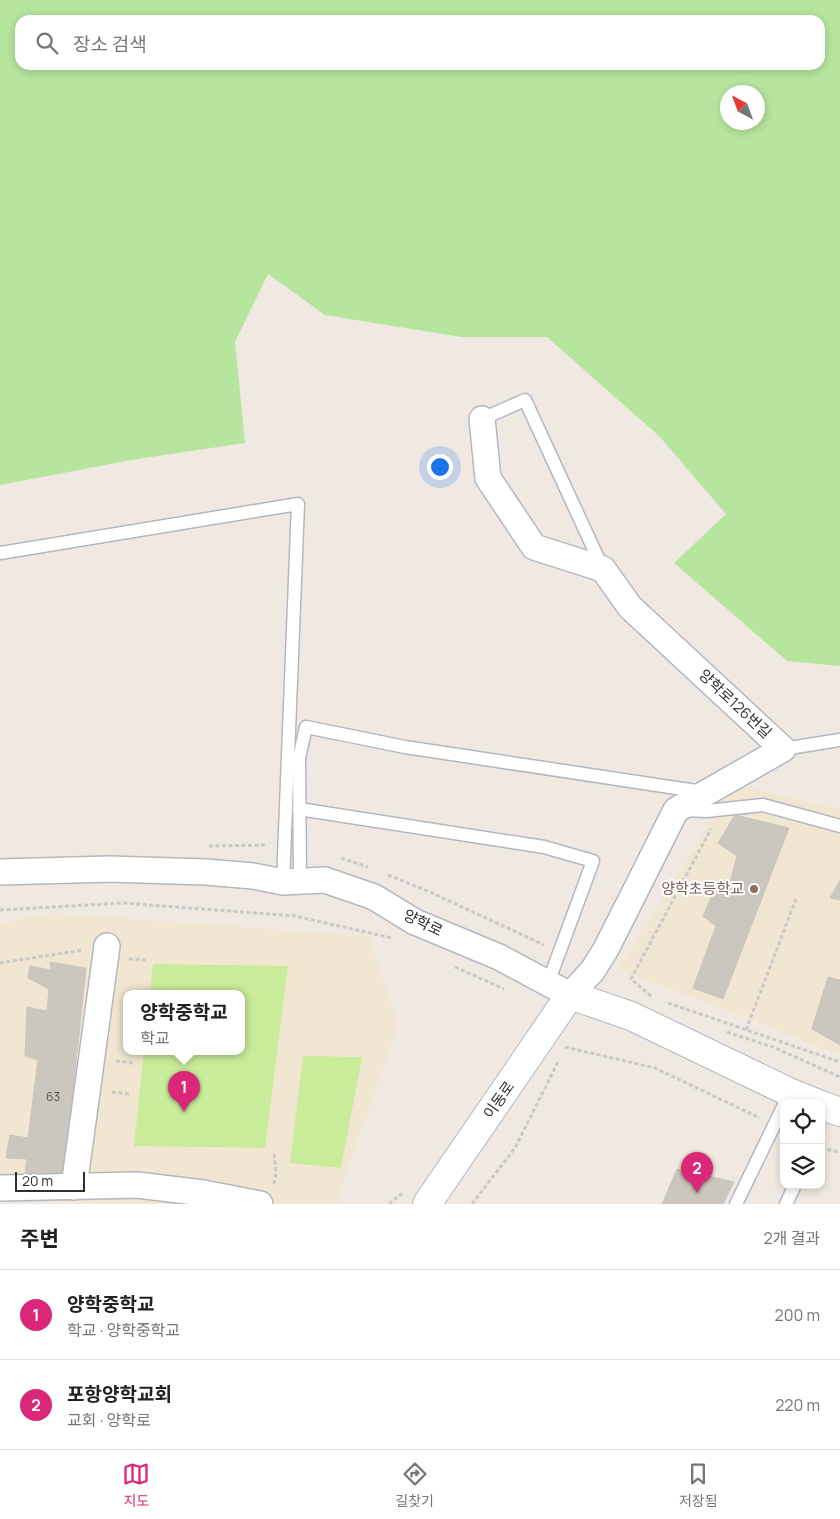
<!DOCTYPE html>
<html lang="ko">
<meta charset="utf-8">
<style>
:root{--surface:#fff;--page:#f2f2f2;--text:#222;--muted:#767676;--line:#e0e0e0;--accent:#db2777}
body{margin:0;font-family:Manrope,"Noto Sans KR",sans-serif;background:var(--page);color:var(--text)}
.controls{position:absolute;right:15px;bottom:15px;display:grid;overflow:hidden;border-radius:10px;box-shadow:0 2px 8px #0003}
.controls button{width:45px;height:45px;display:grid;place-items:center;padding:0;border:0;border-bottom:1px solid var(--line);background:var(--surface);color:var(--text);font:25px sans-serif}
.compass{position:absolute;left:720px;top:85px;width:45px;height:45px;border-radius:50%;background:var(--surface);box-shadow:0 2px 8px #0003;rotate:319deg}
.scale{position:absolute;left:15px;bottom:12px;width:70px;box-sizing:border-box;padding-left:5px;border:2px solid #2e2e2e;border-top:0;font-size:14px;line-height:18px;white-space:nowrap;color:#2e2e2e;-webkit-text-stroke:4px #fff;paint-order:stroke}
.you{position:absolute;left:439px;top:466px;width:18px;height:18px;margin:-12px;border:4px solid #fff;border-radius:50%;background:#1a73e8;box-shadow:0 0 0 8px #1a73e833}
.badge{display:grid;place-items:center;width:32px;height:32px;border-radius:50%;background:var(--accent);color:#fff;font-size:16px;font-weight:700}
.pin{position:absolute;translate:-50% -41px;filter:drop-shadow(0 1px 2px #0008)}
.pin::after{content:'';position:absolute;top:26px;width:18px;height:15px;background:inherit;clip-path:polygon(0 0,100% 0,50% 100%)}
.popup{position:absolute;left:123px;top:990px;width:122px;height:65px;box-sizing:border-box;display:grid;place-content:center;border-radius:10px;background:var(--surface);filter:drop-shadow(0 1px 4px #0005);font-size:16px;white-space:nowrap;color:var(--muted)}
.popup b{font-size:19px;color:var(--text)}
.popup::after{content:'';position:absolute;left:50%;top:100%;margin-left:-10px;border:10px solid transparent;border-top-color:var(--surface)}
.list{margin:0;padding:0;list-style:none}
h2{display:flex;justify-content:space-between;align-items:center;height:65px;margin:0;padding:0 20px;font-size:21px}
h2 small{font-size:16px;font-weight:400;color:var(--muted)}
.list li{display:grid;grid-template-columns:32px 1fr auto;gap:15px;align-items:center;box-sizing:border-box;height:90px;padding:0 20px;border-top:1px solid var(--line)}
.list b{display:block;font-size:19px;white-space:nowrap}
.list p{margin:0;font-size:16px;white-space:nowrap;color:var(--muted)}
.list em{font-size:16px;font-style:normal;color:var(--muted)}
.icon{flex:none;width:28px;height:28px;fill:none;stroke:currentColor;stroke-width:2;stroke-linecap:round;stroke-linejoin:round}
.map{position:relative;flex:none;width:840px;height:1204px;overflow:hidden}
.search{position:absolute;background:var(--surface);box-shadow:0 2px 8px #0003;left:15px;right:15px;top:15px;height:55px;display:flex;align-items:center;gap:12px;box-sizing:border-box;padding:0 18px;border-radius:15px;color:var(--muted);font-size:19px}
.sheet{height:245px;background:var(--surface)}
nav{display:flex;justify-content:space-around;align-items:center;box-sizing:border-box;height:70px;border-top:1px solid var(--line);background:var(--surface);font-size:14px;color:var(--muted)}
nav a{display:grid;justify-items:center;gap:2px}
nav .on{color:var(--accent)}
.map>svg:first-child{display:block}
.education{fill:#f0e6d1;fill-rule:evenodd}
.green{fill:#b6e59e;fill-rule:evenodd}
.pitch{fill:#c9ec9a}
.building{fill:#cbc7bf;stroke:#cbc5ba}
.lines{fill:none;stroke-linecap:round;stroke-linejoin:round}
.lane-casing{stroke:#b4b7c1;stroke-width:15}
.street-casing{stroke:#b4b7c1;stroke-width:28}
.secondary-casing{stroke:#b4b7c1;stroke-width:30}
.path{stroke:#c9c9c9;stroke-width:3;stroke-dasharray:4 2.5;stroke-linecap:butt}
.lane{stroke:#fff;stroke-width:12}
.street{stroke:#fff;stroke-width:25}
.secondary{stroke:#fff;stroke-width:28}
.education-dot{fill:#8d6e63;stroke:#fff;stroke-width:2}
.labels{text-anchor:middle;stroke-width:4;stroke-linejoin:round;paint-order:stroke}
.number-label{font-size:12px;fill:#555452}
.street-label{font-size:15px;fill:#2e2e2e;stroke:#fff}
.education-label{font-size:15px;fill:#785e54;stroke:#fff;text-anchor:end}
</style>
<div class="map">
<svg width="840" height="1204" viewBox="0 0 840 1204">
<rect width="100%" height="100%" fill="#efe9e1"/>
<g class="education">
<polygon points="734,785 840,809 840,1054 618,969"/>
<path d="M53,913L369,936L398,1025L336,1204H129L0,1198V923ZM126,993H242V1051H126Z"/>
</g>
<path class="green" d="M0,0H840V666L787,661L674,563L726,514L660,437L547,337H461L325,315L268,274L235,342L245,443L137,459L0,485ZM20,20H820V65H20ZM728,92H758V122H728Z"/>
<g class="pitch">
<polygon points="153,964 288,966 265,1148 134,1146 144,1051 242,1051 242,993 150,993"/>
<polygon points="303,1056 362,1057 341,1168 290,1163"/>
</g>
<g class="building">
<polygon points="735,815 789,828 723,999 693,988 716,926 703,916 719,879 730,882 737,856 718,843"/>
<polygon points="840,880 840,900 830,898"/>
<polygon points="50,962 86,968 64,1175 25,1173 27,1159 6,1158 10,1135 28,1138 38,1060 25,1056 27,1007 47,1011 49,989 28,978 30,966 51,970"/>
<polygon points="828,977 840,980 840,1045 812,1029"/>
<polygon points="677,1169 734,1182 723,1204 662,1204"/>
</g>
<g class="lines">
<g class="lane-casing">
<g id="lane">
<polyline points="482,419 525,400 603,569"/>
<polyline points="0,553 298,504 283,882"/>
<polyline points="783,749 840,740"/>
<polyline points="299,809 544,847 593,861 548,983"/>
<polyline points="684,810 706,811 763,805 840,826"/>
<polyline points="300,881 299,758 306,727 405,747 703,792"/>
<polyline points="736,1204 784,1105"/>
<polyline points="786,1204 795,1185"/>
</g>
</g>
<g class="street-casing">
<g id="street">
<polyline points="0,872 110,869 206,872 253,876 283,882 325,880 374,897 415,922 499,957 570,995 593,970 606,949 676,810 783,749 630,607 603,569 534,547 488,478 482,419"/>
<polyline points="74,1187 107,946"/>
<polyline points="0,1188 137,1185 203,1193 260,1204"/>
</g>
</g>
<g class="secondary-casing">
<g id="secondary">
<polyline points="821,1105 840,1112"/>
<polyline points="427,1204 570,995 631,1016 791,1093 816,1103"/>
</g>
</g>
<g class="path">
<polyline points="209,846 266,845"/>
<polyline points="341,858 368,867"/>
<polyline points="388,875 430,892 544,945"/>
<polyline points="0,910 123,903 295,916 392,938"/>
<polyline points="129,959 148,960"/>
<polyline points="0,963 83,950"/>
<polyline points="455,967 504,989"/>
<polyline points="651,996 631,979 711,829"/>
<polyline points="668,1003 840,1062"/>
<polyline points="746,1030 796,899"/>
<polyline points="727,1032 773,1047 840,1077"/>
<polyline points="565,1047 655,1068 760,1118"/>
<polyline points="116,1061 133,1063"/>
<polyline points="112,1092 129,1094"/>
<polyline points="821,1148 840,1152"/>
<polyline points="274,1184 276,1172 274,1152"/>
<polyline points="389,1204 404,1192"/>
<polyline points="472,1204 515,1148 558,1062"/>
</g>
<use href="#lane" class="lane"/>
<use href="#street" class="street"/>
<use href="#secondary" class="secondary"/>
</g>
<circle class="education-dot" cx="754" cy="889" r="5"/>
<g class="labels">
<g class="number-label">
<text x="53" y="1101">63</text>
</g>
<g class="street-label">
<text transform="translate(735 704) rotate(43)" y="5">양학로126번길</text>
<text transform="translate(423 923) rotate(26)" y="5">양학로</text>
<text transform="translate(499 1100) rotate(-55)" y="5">이동로</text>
</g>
<g class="education-label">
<text x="744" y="894">양학초등학교</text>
</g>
</g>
</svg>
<div class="controls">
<button><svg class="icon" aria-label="locate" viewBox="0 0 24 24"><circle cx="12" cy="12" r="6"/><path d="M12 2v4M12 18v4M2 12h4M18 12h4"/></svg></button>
<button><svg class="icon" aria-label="layers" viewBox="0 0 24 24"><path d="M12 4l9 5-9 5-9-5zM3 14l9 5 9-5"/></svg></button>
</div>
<svg class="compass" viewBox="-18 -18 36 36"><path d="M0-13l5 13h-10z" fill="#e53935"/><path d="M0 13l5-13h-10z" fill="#767676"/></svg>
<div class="scale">20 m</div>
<div class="you"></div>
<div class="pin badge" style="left:184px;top:1112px">1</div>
<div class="popup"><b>양학중학교</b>학교</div>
<div class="pin badge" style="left:697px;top:1193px">2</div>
<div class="search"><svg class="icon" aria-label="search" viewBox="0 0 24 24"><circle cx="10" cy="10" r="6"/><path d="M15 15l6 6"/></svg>장소 검색</div>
</div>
<section class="sheet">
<h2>주변<small>2개 결과</small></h2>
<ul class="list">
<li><span class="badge">1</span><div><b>양학중학교</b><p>학교 · 양학중학교</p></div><em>200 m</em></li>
<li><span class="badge">2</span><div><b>포항양학교회</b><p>교회 · 양학로</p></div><em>220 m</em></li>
</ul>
</section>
<nav>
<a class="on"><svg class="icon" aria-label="map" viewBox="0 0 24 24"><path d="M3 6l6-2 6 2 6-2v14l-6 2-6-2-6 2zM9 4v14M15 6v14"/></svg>지도</a>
<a><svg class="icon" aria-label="directions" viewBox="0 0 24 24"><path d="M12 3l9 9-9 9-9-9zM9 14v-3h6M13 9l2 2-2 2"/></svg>길찾기</a>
<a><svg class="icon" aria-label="saved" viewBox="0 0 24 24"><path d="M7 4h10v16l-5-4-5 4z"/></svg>저장됨</a>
</nav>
